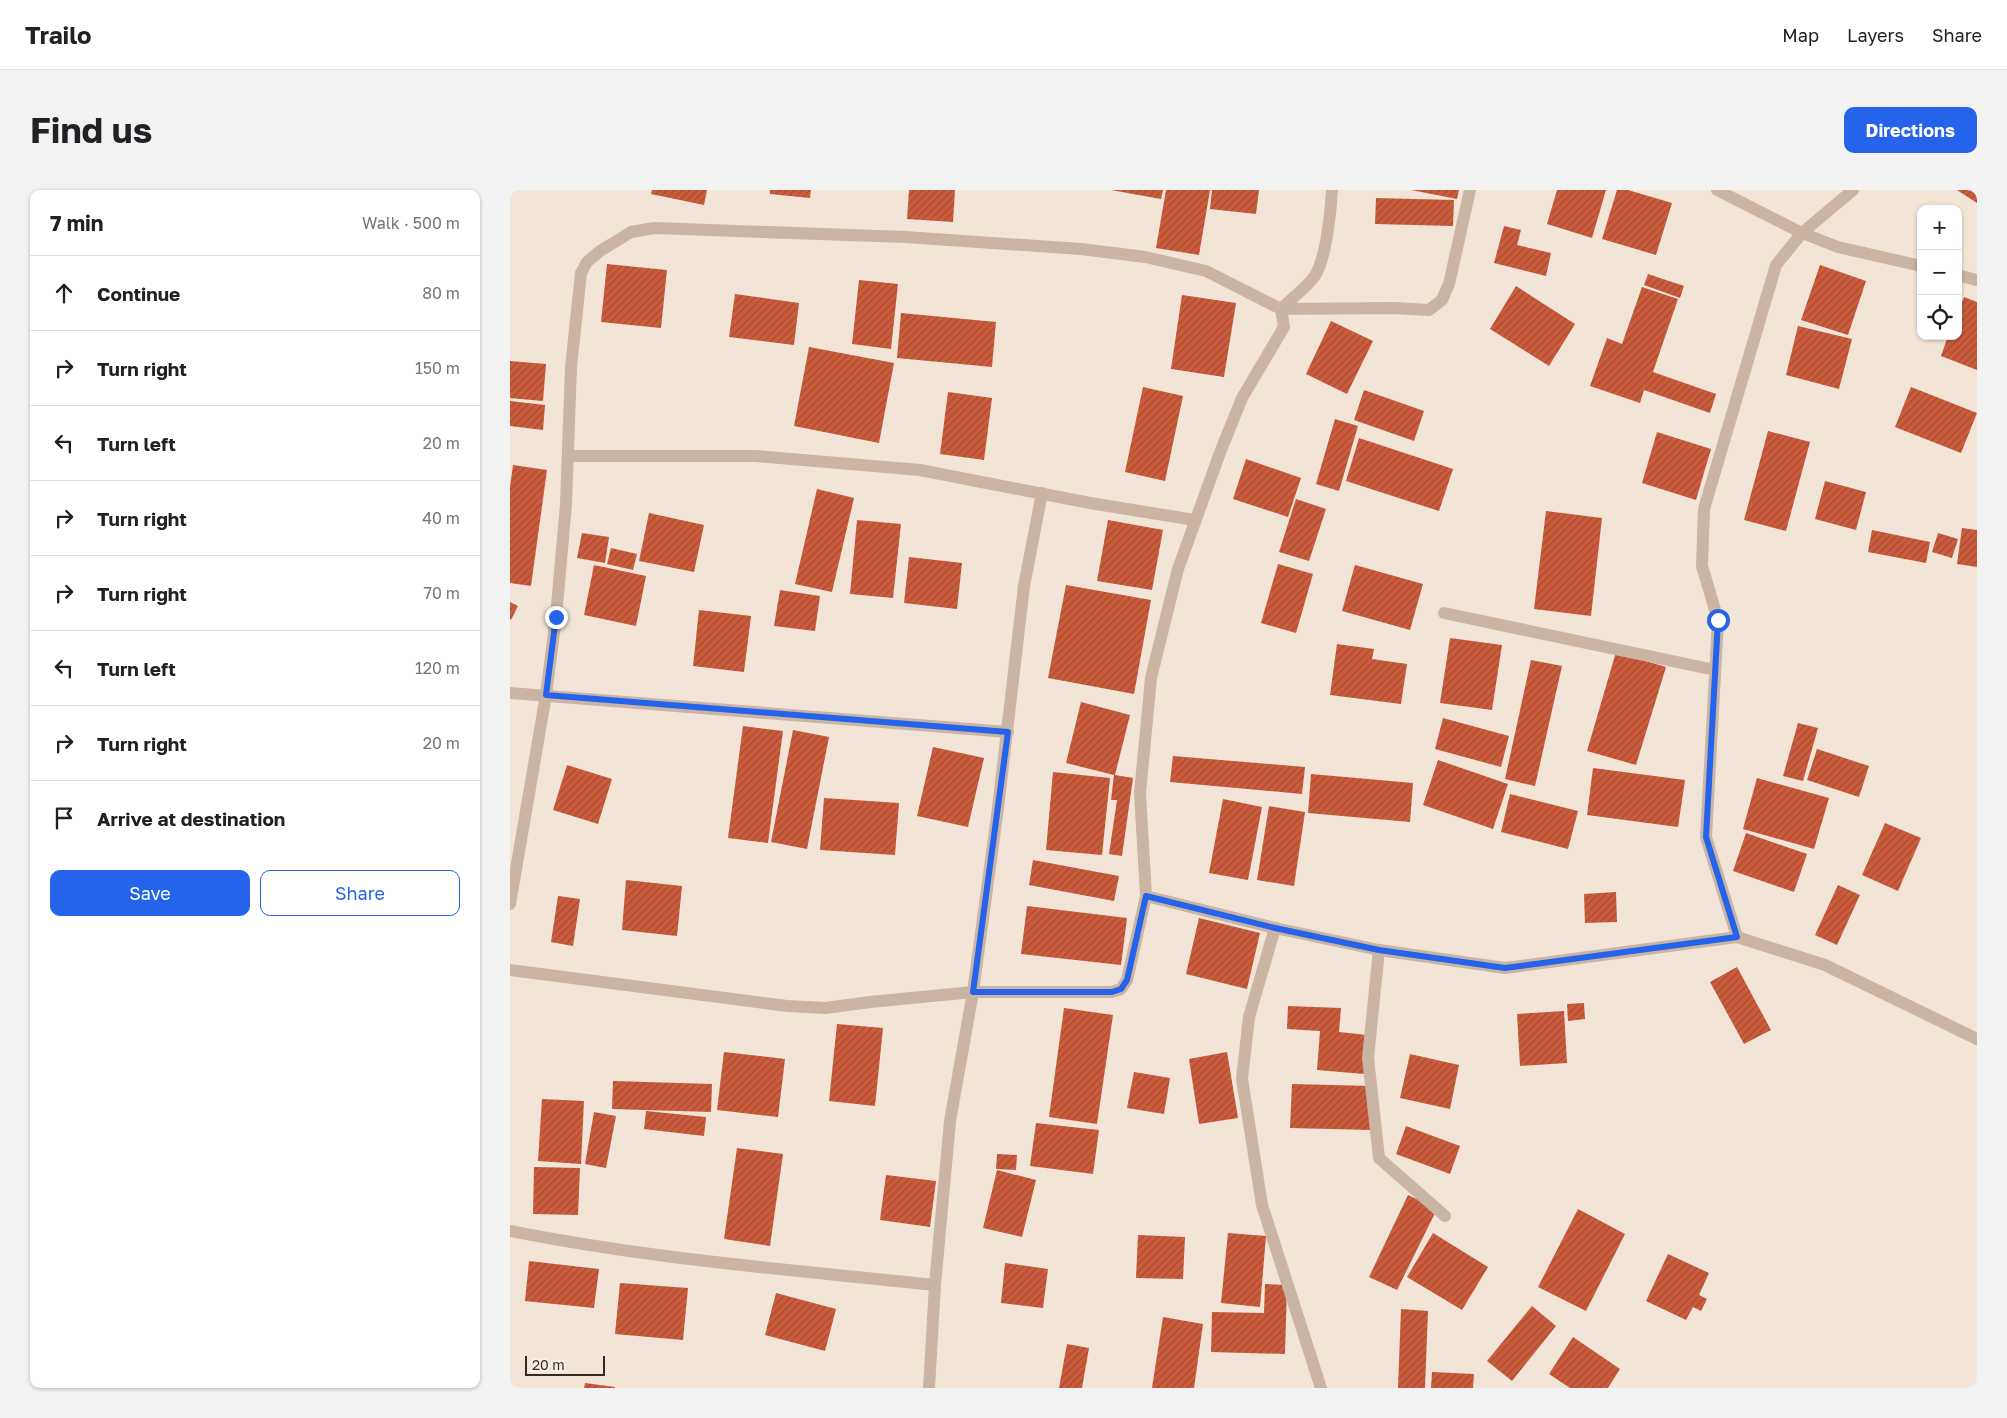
<!DOCTYPE html>
<meta charset="utf-8">
<style>
:root{--surface:#fff;--page:#f2f2f2;--text:#202124;--muted:#757577;--line:#e0e0e0;--accent:#2563eb}
body{margin:0;font-family:"Golos Text",sans-serif;background:var(--page);color:var(--text)}
.controls{position:absolute;right:15px;top:15px;display:grid;overflow:hidden;border-radius:10px;box-shadow:0 1px 4px #0004}
.controls button{width:45px;height:45px;display:grid;place-items:center;padding:0;border:0;border-bottom:1px solid var(--line);background:var(--surface);color:var(--text);font:25px sans-serif}
.scale{position:absolute;left:15px;bottom:12px;width:80px;box-sizing:border-box;padding-left:5px;border:2px solid #352a26;border-top:0;font-size:14px;line-height:18px;white-space:nowrap;color:#352a26;-webkit-text-stroke:4px #faefe4;paint-order:stroke}
.stop{position:absolute;width:15px;height:15px;margin:-11px;border:4px solid #2563eb;border-radius:50%;background:#fff}
.stop.end{background:#2563eb;border-color:#fff;box-shadow:0 1px 5px #0008}
.list{margin:0;padding:0;list-style:none}
h2{display:flex;justify-content:space-between;align-items:center;height:65px;margin:0;padding:0 20px;font-size:21px}
h2 small{font-size:16px;font-weight:400;color:var(--muted)}
.list li{display:grid;grid-template-columns:32px 1fr auto;gap:15px;align-items:center;box-sizing:border-box;height:75px;padding:0 20px;border-top:1px solid var(--line)}
.list b{display:block;font-size:19px;white-space:nowrap}
.list em{font-size:16px;font-style:normal;color:var(--muted)}
.actions{display:flex;gap:10px;padding:15px 20px}
.actions a{flex:1;padding:11px 0;border:1px solid var(--accent);border-radius:10px;text-align:center;font-size:18px;color:var(--accent)}
.actions .main{background:var(--accent);color:#fff}
.icon{flex:none;width:28px;height:28px;fill:none;stroke:currentColor;stroke-width:2;stroke-linecap:round;stroke-linejoin:round}
.map{position:relative;flex:none;width:1467px;height:1198px;overflow:hidden;border-radius:10px}
header{display:flex;align-items:center;gap:30px;box-sizing:border-box;height:70px;padding:0 25px;background:var(--surface);border-bottom:1px solid var(--line)}
header strong{font-size:24px}
nav{display:flex;gap:28px;margin-inline-start:auto;font-size:18px}
.intro{display:flex;align-items:center;justify-content:space-between;box-sizing:border-box;height:120px;padding:0 30px}
h1{margin:0;font-size:35px}
.button{padding:12px 22px;border-radius:10px;background:var(--accent);color:#fff;font-size:18px;font-weight:700}
main{display:flex;gap:30px;padding:0 30px}
aside{flex:1;background:var(--surface);border-radius:10px;box-shadow:0 1px 4px #0004}
.map>svg:first-child{display:block}
.building{fill:url(#building-hatch)}
.lines{fill:none;stroke-linecap:round;stroke-linejoin:round}
.minor{stroke:#cab4a4;stroke-width:12}
.route{stroke:#2563eb;stroke-width:6}
</style>
<header>
<strong>Trailo</strong>
<nav><a>Map</a><a>Layers</a><a>Share</a></nav>
</header>
<div class="intro"><h1>Find us</h1><a class="button">Directions</a></div>
<main>
<aside>
<h2>7 min<small>Walk · 500 m</small></h2>
<ul class="list">
<li><svg class="icon" aria-label="ahead" viewBox="0 0 24 24"><path d="M12 20V5M6 11l6-6 6 6"/></svg><div><b>Continue</b></div><em>80 m</em></li>
<li><svg class="icon" aria-label="right" viewBox="0 0 24 24"><path d="M7 20v-9h11M14 6l5 5-5 5"/></svg><div><b>Turn right</b></div><em>150 m</em></li>
<li><svg class="icon" aria-label="left" viewBox="0 0 24 24"><path d="M17 20v-9H6M10 6l-5 5 5 5"/></svg><div><b>Turn left</b></div><em>20 m</em></li>
<li><svg class="icon" aria-label="right" viewBox="0 0 24 24"><path d="M7 20v-9h11M14 6l5 5-5 5"/></svg><div><b>Turn right</b></div><em>40 m</em></li>
<li><svg class="icon" aria-label="right" viewBox="0 0 24 24"><path d="M7 20v-9h11M14 6l5 5-5 5"/></svg><div><b>Turn right</b></div><em>70 m</em></li>
<li><svg class="icon" aria-label="left" viewBox="0 0 24 24"><path d="M17 20v-9H6M10 6l-5 5 5 5"/></svg><div><b>Turn left</b></div><em>120 m</em></li>
<li><svg class="icon" aria-label="right" viewBox="0 0 24 24"><path d="M7 20v-9h11M14 6l5 5-5 5"/></svg><div><b>Turn right</b></div><em>20 m</em></li>
<li><svg class="icon" aria-label="arrive" viewBox="0 0 24 24"><path d="M6 21V4h12l-3 4 3 4H6"/></svg><div><b>Arrive at destination</b></div></li>
</ul>
<div class="actions"><a class="main">Save</a><a>Share</a></div>
</aside>
<div class="map">
<svg width="1467" height="1198" viewBox="0 0 1467 1198">
<defs>
<pattern id="building-hatch" width="6" height="6" patternUnits="userSpaceOnUse" patternTransform="scale(1.25)"><rect width="6" height="6" fill="#cb5c3d"/><path d="M-1 1l2-2M0 6l6-6M5 7l2-2" fill="none" stroke="#a64c33"/></pattern>
</defs>
<rect width="100%" height="100%" fill="#f2e5d8"/>
<g class="building">
<polygon points="142,0 197,0 194,15 141,4"/>
<polygon points="260,0 301,0 300,8 260,4"/>
<polygon points="399,0 445,0 443,32 397,29"/>
<polygon points="601,0 653,0 651,9"/>
<polygon points="656,0 700,0 689,65 646,58"/>
<polygon points="702,0 749,0 746,24 700,19"/>
<polygon points="901,0 949,0 947,9"/>
<polygon points="1047,0 1096,0 1082,48 1037,34"/>
<polygon points="1107,0 1118,0 1162,13 1146,65 1092,49"/>
<polygon points="1447,0 1467,0 1467,13"/>
<polygon points="866,8 944,10 943,36 865,34"/>
<polygon points="994,36 1011,40 1007,55 1041,63 1036,86 984,73"/>
<polygon points="97,74 157,80 151,138 91,132"/>
<polygon points="1310,75 1356,91 1338,145 1291,130"/>
<polygon points="1138,84 1174,96 1170,108 1134,95"/>
<polygon points="349,90 388,94 381,159 342,154"/>
<polygon points="1006,96 1065,134 1039,176 980,139"/>
<polygon points="1132,97 1168,109 1143,182 1206,204 1200,223 1134,200 1130,213 1080,196 1097,148 1112,154"/>
<polygon points="225,104 289,113 284,155 219,147"/>
<polygon points="672,105 726,113 714,187 661,179"/>
<polygon points="1454,107 1467,112 1467,180 1431,166 1438,146 1448,146 1448,122"/>
<polygon points="391,123 486,132 482,177 387,168"/>
<polygon points="821,131 863,151 837,204 796,184"/>
<polygon points="1288,136 1342,149 1329,199 1276,185"/>
<polygon points="299,157 384,173 369,253 284,236"/>
<polygon points="0,171 36,174 33,211 0,208"/>
<polygon points="633,197 673,206 655,291 615,282"/>
<polygon points="1401,197 1467,223 1451,263 1385,237"/>
<polygon points="854,200 914,221 904,251 844,230"/>
<polygon points="438,202 482,208 474,270 430,264"/>
<polygon points="0,211 35,215 33,240 0,236"/>
<polygon points="825,229 848,236 829,301 806,294"/>
<polygon points="1258,241 1300,252 1276,341 1234,330"/>
<polygon points="1147,242 1201,259 1186,310 1132,293"/>
<polygon points="849,248 943,279 929,321 836,291"/>
<polygon points="736,269 791,288 778,327 723,309"/>
<polygon points="3,275 37,280 21,396 0,393 0,297"/>
<polygon points="1315,291 1356,302 1346,340 1305,329"/>
<polygon points="307,299 344,308 322,402 285,394"/>
<polygon points="786,309 816,319 799,371 769,362"/>
<polygon points="1036,321 1092,328 1081,426 1024,419"/>
<polygon points="139,323 194,335 184,382 129,371"/>
<polygon points="347,330 391,334 383,408 340,404"/>
<polygon points="598,330 653,340 642,400 587,391"/>
<polygon points="1452,338 1467,340 1467,377 1447,374"/>
<polygon points="1362,340 1420,352 1416,373 1358,362"/>
<polygon points="72,343 99,347 95,373 67,368"/>
<polygon points="1428,343 1448,349 1442,368 1422,362"/>
<polygon points="101,358 127,364 123,380 97,374"/>
<polygon points="399,367 452,373 447,419 394,413"/>
<polygon points="768,374 803,384 786,443 751,433"/>
<polygon points="84,375 136,386 126,436 74,425"/>
<polygon points="845,375 913,394 900,440 832,421"/>
<polygon points="556,395 641,410 624,504 538,488"/>
<polygon points="270,400 310,406 305,441 264,436"/>
<polygon points="0,412 8,416 1,430 0,429"/>
<polygon points="189,420 241,426 234,482 183,476"/>
<polygon points="940,448 992,455 982,520 930,513"/>
<polygon points="827,454 864,459 862,469 897,474 891,514 820,505"/>
<polygon points="1106,462 1156,477 1126,575 1077,561"/>
<polygon points="1021,470 1052,476 1025,596 995,589"/>
<polygon points="571,512 620,525 605,585 623,588 612,666 599,664 607,610 601,610 604,585 556,573"/>
<polygon points="933,528 999,546 991,577 925,559"/>
<polygon points="1288,533 1308,538 1293,591 1273,586"/>
<polygon points="233,536 273,541 258,653 218,648"/>
<polygon points="283,540 319,547 297,659 261,652"/>
<polygon points="423,557 474,568 458,637 407,626"/>
<polygon points="1307,559 1359,576 1349,607 1297,590"/>
<polygon points="663,566 795,577 792,604 660,592"/>
<polygon points="928,570 998,594 983,639 913,615"/>
<polygon points="57,575 102,589 88,634 43,620"/>
<polygon points="1083,578 1175,590 1168,637 1077,625"/>
<polygon points="543,582 600,588 592,665 536,660"/>
<polygon points="801,584 903,593 900,632 798,623"/>
<polygon points="1247,588 1319,608 1304,659 1233,639"/>
<polygon points="1000,604 1068,621 1058,659 991,642"/>
<polygon points="314,608 389,613 385,665 310,660"/>
<polygon points="713,609 752,617 738,690 699,683"/>
<polygon points="759,616 795,622 784,696 747,690"/>
<polygon points="1375,633 1411,648 1388,701 1352,685"/>
<polygon points="1236,643 1297,664 1284,702 1223,681"/>
<polygon points="523,670 609,686 604,711 519,695"/>
<polygon points="116,690 172,696 167,746 112,740"/>
<polygon points="1328,695 1350,705 1327,755 1305,745"/>
<polygon points="1106,702 1107,732 1075,733 1074,704"/>
<polygon points="48,706 70,709 63,756 41,752"/>
<polygon points="517,716 617,728 611,775 511,764"/>
<polygon points="689,728 750,743 737,799 676,784"/>
<polygon points="1227,777 1261,840 1234,854 1200,792"/>
<polygon points="1074,813 1075,829 1058,831 1057,814"/>
<polygon points="778,816 831,818 829,842 857,845 854,884 807,880 810,841 777,839"/>
<polygon points="554,818 603,825 587,934 539,927"/>
<polygon points="1054,821 1057,873 1010,876 1007,824"/>
<polygon points="327,834 373,838 365,916 319,911"/>
<polygon points="214,862 275,869 268,927 207,920"/>
<polygon points="717,862 728,928 689,934 679,869"/>
<polygon points="900,864 949,875 940,919 890,908"/>
<polygon points="624,882 660,888 654,924 617,918"/>
<polygon points="103,891 202,894 201,922 102,919"/>
<polygon points="782,894 862,896 861,940 780,938"/>
<polygon points="32,909 74,911 71,974 28,971"/>
<polygon points="136,921 196,927 194,946 134,939"/>
<polygon points="84,922 106,926 96,978 75,974"/>
<polygon points="526,933 589,940 583,984 520,976"/>
<polygon points="896,936 950,956 940,984 886,964"/>
<polygon points="227,958 273,964 260,1056 214,1049"/>
<polygon points="487,964 507,965 506,980 486,979"/>
<polygon points="24,977 70,978 68,1025 23,1024"/>
<polygon points="487,980 526,990 512,1047 473,1038"/>
<polygon points="376,985 426,991 420,1037 370,1030"/>
<polygon points="898,1005 927,1019 887,1100 859,1087"/>
<polygon points="1068,1019 1115,1044 1076,1121 1028,1097"/>
<polygon points="718,1043 756,1046 750,1117 711,1113"/>
<polygon points="923,1043 978,1077 952,1120 897,1087"/>
<polygon points="628,1045 675,1047 673,1089 626,1088"/>
<polygon points="1158,1064 1199,1083 1189,1105 1197,1109 1191,1121 1183,1117 1176,1130 1136,1111"/>
<polygon points="19,1071 89,1079 84,1118 15,1111"/>
<polygon points="495,1073 538,1079 533,1118 491,1113"/>
<polygon points="110,1093 178,1098 173,1150 105,1144"/>
<polygon points="755,1094 777,1095 775,1164 701,1162 702,1122 754,1123"/>
<polygon points="266,1103 326,1119 315,1161 255,1145"/>
<polygon points="1022,1116 1046,1136 1002,1191 977,1171"/>
<polygon points="891,1119 918,1121 915,1198 888,1198"/>
<polygon points="653,1127 693,1134 684,1198 642,1198"/>
<polygon points="1063,1147 1110,1179 1098,1198 1060,1198 1039,1184"/>
<polygon points="557,1154 579,1158 572,1198 549,1198"/>
<polygon points="922,1182 964,1184 963,1198 921,1198"/>
<polygon points="75,1193 105,1197 105,1198 74,1198"/>
</g>
<g class="lines">
<g class="minor">
<polyline points="1207,0 1292,43 1328,57 1411,76"/>
<polyline points="1448,85 1466,90"/>
<polyline points="59,266 245,266 410,280 580,313 685,330"/>
<polyline points="934,423 1205,480"/>
<polyline points="0,503 498,542"/>
<polyline points="636,706 765,738 869,760 995,778 1227,747 1315,775 1467,849"/>
<polyline points="0,714 36,505 46,427 56,314 61,177 71,83 77,72 90,61 121,42 144,38 395,47 571,59 635,67 696,81 771,119 884,118 919,120 932,110 939,94 960,0"/>
<polyline points="765,738 739,827 732,889 752,1015 811,1198"/>
<polyline points="1227,747 1196,647 1208,430 1192,376 1194,319 1266,75 1292,43 1343,0"/>
<polyline points="869,760 858,868 869,968 935,1026"/>
<path d="M0,780L277,816L315,818L360,812L463,802H602L611,799L617,790L636,706L630,603L641,488L668,379L711,260L732,208L774,137L771,119C781,109 795,99 804,87C816,71 821,20 822,0"/>
<path d="M0,1041C140,1069 283,1080 425,1095"/>
<polyline points="419,1198 425,1095 440,931 463,802 488,618 514,396 532,303"/>
</g>
</g>
<g class="lines">
<polyline class="route" points="46,427 36,505 498,542 463,802 602,802 611,799 617,790 636,706 765,738 869,760 995,778 1227,747 1196,647 1208,430"/>
</g>
</svg>
<div class="controls">
<button>+</button>
<button>−</button>
<button><svg class="icon" aria-label="locate" viewBox="0 0 24 24"><circle cx="12" cy="12" r="6"/><path d="M12 2v4M12 18v4M2 12h4M18 12h4"/></svg></button>
</div>
<div class="scale">20 m</div>
<div class="stop" style="left:1208px;top:430px"></div>
<div class="stop end" style="left:46px;top:427px"></div>
</div>
</main>
